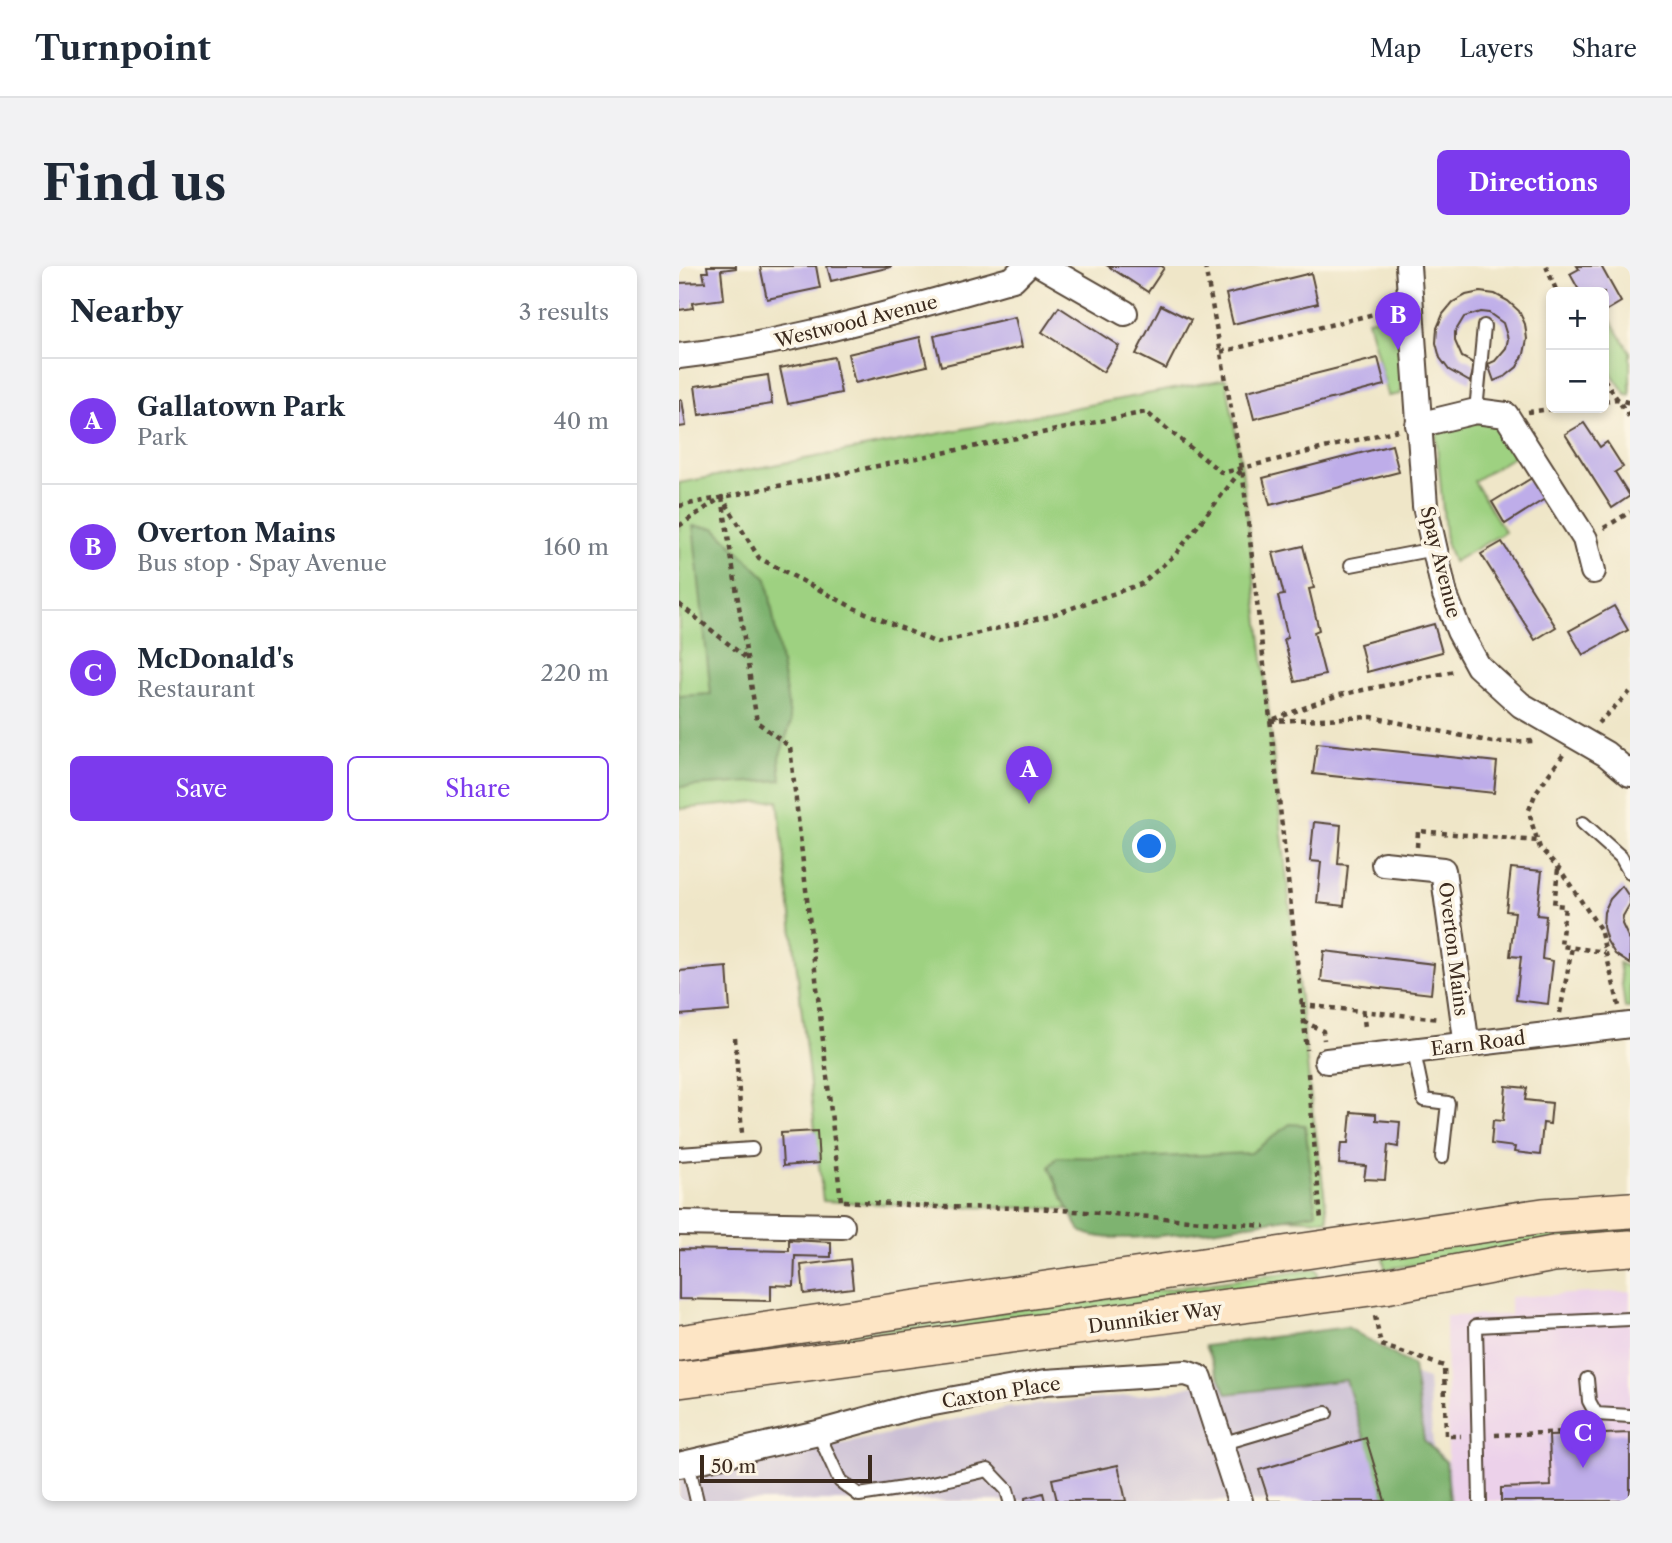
<!DOCTYPE html>
<meta charset="utf-8">
<style>
:root{--surface:#fff;--page:#f2f2f3;--text:#1f2937;--muted:#747a83;--line:#e0e1e3;--accent:#7c3aed}
body{margin:0;font-family:"Libre Caslon Text",serif;background:var(--page);color:var(--text)}
.controls{position:absolute;right:21px;top:21px;display:grid;overflow:hidden;border-radius:10px;box-shadow:0 4px 10px #0003}
.controls button{width:63px;height:63px;display:grid;place-items:center;padding:0;border:0;border-bottom:2px solid var(--line);background:var(--surface);color:var(--text);font:35px sans-serif}
.scale{position:absolute;left:21px;bottom:18px;width:172px;box-sizing:border-box;padding-left:7px;border:4px solid #3b2a1e;border-top:0;font-size:19px;line-height:24px;white-space:nowrap;color:#3b2a1e;-webkit-text-stroke:5px #fcf5e5;paint-order:stroke}
.you{position:absolute;left:471px;top:581px;width:24px;height:24px;margin:-18px;border:5px solid #fff;border-radius:50%;background:#1a73e8;box-shadow:0 0 0 10px #1a73e833}
.badge{display:grid;place-items:center;width:46px;height:46px;border-radius:50%;background:var(--accent);color:#fff;font-size:23px;font-weight:700}
.pin{position:absolute;translate:-50% -58px;filter:drop-shadow(0 2px 4px #0008)}
.pin::after{content:'';position:absolute;top:37px;width:24px;height:21px;background:inherit;clip-path:polygon(0 0,100% 0,50% 100%)}
.list{margin:0;padding:0;list-style:none}
h2{display:flex;justify-content:space-between;align-items:center;height:91px;margin:0;padding:0 28px;font-size:30px}
h2 small{font-size:23px;font-weight:400;color:var(--muted)}
.list li{display:grid;grid-template-columns:46px 1fr auto;gap:21px;align-items:center;box-sizing:border-box;height:126px;padding:0 28px;border-top:2px solid var(--line)}
.list b{display:block;font-size:26px;white-space:nowrap}
.list p{margin:0;font-size:23px;white-space:nowrap;color:var(--muted)}
.list em{font-size:23px;font-style:normal;color:var(--muted)}
.actions{display:flex;gap:14px;padding:21px 28px}
.actions a{flex:1;padding:16px 0;border:2px solid var(--accent);border-radius:10px;text-align:center;font-size:24px;color:var(--accent)}
.actions .main{background:var(--accent);color:#fff}
.map{position:relative;flex:none;width:951px;height:1235px;overflow:hidden;border-radius:10px}
header{display:flex;align-items:center;gap:42px;box-sizing:border-box;height:98px;padding:0 35px;background:var(--surface);border-bottom:2px solid var(--line)}
header strong{font-size:33px}
nav{display:flex;gap:38px;margin-inline-start:auto;font-size:24px}
.intro{display:flex;align-items:center;justify-content:space-between;box-sizing:border-box;height:168px;padding:0 42px}
h1{margin:0;font-size:49px}
.button{padding:18px 32px;border-radius:10px;background:var(--accent);color:#fff;font-size:24px;font-weight:700}
main{display:flex;gap:42px;padding:0 42px}
aside{flex:1;background:var(--surface);border-radius:10px;box-shadow:0 4px 10px #0003}
.map>svg:first-child{display:block}
.built{fill:#ecd1ea}
.industrial{fill:#cbbfd5}
.green{fill:#9ed181;stroke:#6c7e50;stroke-width:2}
.forest{fill:#7eb36f;stroke:#5c6e46;stroke-width:2}
.building{fill:#beade9}
.lines{fill:none;stroke-linecap:round;stroke-linejoin:round}
.lane-casing{stroke:#564638;stroke-width:16}
.street-casing{stroke:#564638;stroke-width:28}
.secondary-casing{stroke:#564638;stroke-width:38}
.path{stroke:#564638;stroke-width:4.5;stroke-dasharray:5 5;stroke-linecap:butt}
.lane{stroke:#fff;stroke-width:12}
.street{stroke:#fff;stroke-width:24}
.secondary{stroke:#fde5c5;stroke-width:35}
.labels{text-anchor:middle;stroke-width:7;stroke-linejoin:round;paint-order:stroke}
.street-label{font-size:19px;fill:#3b2a1e;stroke:#fcf5e5}
</style>
<header>
<strong>Turnpoint</strong>
<nav><a>Map</a><a>Layers</a><a>Share</a></nav>
</header>
<div class="intro"><h1>Find us</h1><a class="button">Directions</a></div>
<main>
<aside>
<h2>Nearby<small>3 results</small></h2>
<ul class="list">
<li><span class="badge">A</span><div><b>Gallatown Park</b><p>Park</p></div><em>40 m</em></li>
<li><span class="badge">B</span><div><b>Overton Mains</b><p>Bus stop · Spay Avenue</p></div><em>160 m</em></li>
<li><span class="badge">C</span><div><b>McDonald's</b><p>Restaurant</p></div><em>220 m</em></li>
</ul>
<div class="actions"><a class="main">Save</a><a>Share</a></div>
</aside>
<div class="map">
<svg width="951" height="1235" viewBox="0 0 951 1235">
<rect width="100%" height="100%" fill="#fcf5e5"/>
<filter id="ink" filterUnits="userSpaceOnUse"><feTurbulence type="fractalNoise" baseFrequency=".0143" numOctaves="2"/><feDisplacementMap in="SourceGraphic" scale="14" xChannelSelector="R" yChannelSelector="G"/><feConvolveMatrix kernelMatrix="1 2 1 2 8 2 1 2 1" color-interpolation-filters="sRGB"/></filter>
<filter id="wash" filterUnits="userSpaceOnUse"><feTurbulence type="fractalNoise" baseFrequency=".00686" numOctaves="4" result="noise"/><feDisplacementMap in="SourceGraphic" scale="28" xChannelSelector="R" yChannelSelector="G"/><feGaussianBlur stdDeviation="1.57" result="paint"/><feColorMatrix in="noise" values="0 0 0 0 0 0 0 0 0 0 0 0 0 0 0 0 0 1.4 0 .05"/><feComposite in="paint" operator="in"/></filter>
<g filter="url(#wash)">
<rect width="100%" height="100%" fill="#efe6c8"/>
<polygon class="built" points="951,1025 951,1235 773,1235 769,1196 767,1050 831,1049 831,1031"/>
<polygon class="industrial" points="686,1093 749,1113 754,1181 769,1196 773,1235 0,1235 0,1214 327,1142 488,1126 558,1107"/>
<g class="green">
<polygon points="719,47 722,128 709,130 689,54"/>
<polygon points="928,48 951,86 951,129 947,128 925,97 925,50"/>
<polygon points="547,113 563,202 631,825 649,954 357,942 259,941 144,935 99,534 0,543 0,217"/>
<path d="M820,157L842,186L795,215L826,266L774,296L767,276L757,170C769,151 799,157 820,157Z"/>
<polygon points="940,697 951,702 951,742 946,742"/>
<polygon points="951,958 951,968 706,1003 704,991 801,974"/>
<polygon points="638,1003 641,1018 272,1066 188,1069 0,1094 0,1089"/>
</g>
<g class="forest">
<polygon points="14,260 36,262 88,313 112,457 100,492 102,514 0,521 0,430 32,428"/>
<path d="M611,858L626,859L637,947C598,953 426,987 401,964C395,957 375,912 370,901L378,891L453,892L572,887Z"/>
<polygon points="668,1061 734,1100 745,1174 767,1196 771,1235 705,1235 667,1114 548,1128 526,1080"/>
</g>
<g id="blocks">
<g class="building">
<polygon points="28,0 57,0 57,2 42,4 45,33 13,37 14,42 0,44 0,17 26,16 24,6 29,6"/>
<polygon points="81,0 137,0 141,22 88,33"/>
<polygon points="148,0 212,0 212,1 152,15"/>
<polygon points="429,0 483,0 485,2 469,26"/>
<polygon points="898,0 922,0 942,36 925,46 925,26 901,26 891,8 900,3"/>
<polygon points="632,7 639,37 554,58 547,28"/>
<polygon points="801,26 816,28 829,35 840,45 846,58 848,73 845,88 838,101 827,110 815,115 809,98 816,95 827,82 829,73 824,57 810,47 801,46 785,51 776,66 776,75 783,91 796,98 791,116 770,104 761,92 757,77 758,62 764,48 774,36 787,29"/>
<polygon points="482,39 512,54 487,103 457,88"/>
<polygon points="380,41 440,80 424,106 363,66"/>
<polygon points="336,51 343,81 262,100 255,70"/>
<polygon points="241,71 248,100 176,117 169,88"/>
<polygon points="155,91 162,127 109,138 101,102"/>
<polygon points="699,92 706,119 575,153 568,125"/>
<polygon points="89,109 93,138 20,149 16,120"/>
<polygon points="0,134 3,134 7,160 0,161"/>
<polygon points="905,157 921,181 928,176 944,201 936,206 951,230 933,242 886,168"/>
<polygon points="713,179 720,206 591,239 584,212"/>
<polygon points="856,210 869,231 826,258 813,236"/>
<polygon points="823,276 877,361 856,374 802,288"/>
<polygon points="624,280 635,322 630,323 640,364 635,366 646,409 616,416 605,373 609,372 599,330 605,329 594,287"/>
<polygon points="935,340 949,364 904,389 890,365"/>
<polygon points="755,358 763,386 688,406 681,378"/>
<polygon points="638,477 818,496 815,527 634,508"/>
<polygon points="635,556 662,559 659,598 669,599 665,640 638,637 642,596 631,595"/>
<polygon points="832,602 863,605 858,649 867,650 863,693 874,695 869,738 837,734 842,691 831,690 836,646 827,645"/>
<polygon points="943,620 951,632 951,638 944,650 943,658 951,675 951,698 936,688 928,675 924,661 925,646 931,633"/>
<polygon points="645,685 755,698 752,728 642,715"/>
<polygon points="48,701 51,745 0,749 0,705"/>
<polygon points="827,820 848,822 846,834 873,837 871,858 864,857 861,889 835,886 836,881 812,878 814,854 824,855"/>
<polygon points="672,846 697,848 697,854 721,856 719,881 709,879 706,914 685,913 687,900 660,898 662,877 669,877"/>
<polygon points="138,865 140,897 104,900 102,867"/>
<polygon points="110,974 152,976 152,991 116,990 115,1020 92,1019 92,1035 0,1033 0,983 110,985"/>
<polygon points="171,993 174,1022 125,1028 122,999"/>
<polygon points="951,1167 951,1235 822,1235 822,1222 872,1220 870,1170"/>
<polygon points="687,1172 706,1235 590,1235 580,1204"/>
<polygon points="439,1199 447,1235 378,1235 373,1213"/>
<polygon points="364,1227 366,1235 346,1235 346,1232"/>
</g>
</g>
</g>
<g filter="url(#ink)">
<use href="#blocks" fill-opacity="0" stroke="#564638" stroke-width="2"/>
<g class="lines">
<g class="lane-casing">
<g id="lane">
<polyline points="797,145 805,60"/>
<polyline points="672,299 755,283"/>
<polyline points="904,557 942,591 951,607"/>
<polyline points="735,786 745,834 769,837 763,891"/>
<polyline points="0,888 73,883"/>
<polyline points="908,1113 910,1135 917,1148 951,1150"/>
<polyline points="139,1167 161,1215 180,1229 244,1219 309,1204 328,1224 331,1235"/>
<polyline points="542,1178 647,1147"/>
<polyline points="9,1197 18,1235"/>
<polyline points="801,1235 797,1060 951,1053"/>
</g>
</g>
<g class="street-casing">
<g id="street">
<polyline points="364,0 446,47"/>
<polyline points="729,0 746,240 766,329 780,365 799,400 842,439 927,488 951,508"/>
<path d="M0,90C114,77 224,44 334,13L347,0"/>
<polyline points="739,159 797,145 827,149 906,273 914,305"/>
<polyline points="705,598 764,604 786,766 790,778"/>
<polyline points="648,795 951,759"/>
<polyline points="0,957 163,960"/>
<polyline points="0,1199 139,1167 233,1141 367,1116 507,1107 521,1112 561,1235"/>
</g>
</g>
<g class="secondary-casing">
<g id="secondary">
<polyline points="0,1077 864,950 951,944"/>
<polyline points="0,1114 706,1020 874,988 951,982"/>
</g>
</g>
<g class="path">
<polyline points="526,0 563,202 628,784"/>
<polyline points="867,0 878,26"/>
<polyline points="542,86 711,44"/>
<polyline points="925,113 951,152"/>
<polyline points="925,135 938,133 951,137"/>
<polyline points="849,146 880,142"/>
<polyline points="43,231 78,456 111,481 162,935"/>
<polyline points="0,240 467,146 543,207 719,164"/>
<polyline points="0,260 43,231 80,292 175,342 258,377 370,350 462,318 496,289 563,203"/>
<polyline points="925,262 951,246"/>
<polyline points="0,338 67,392"/>
<polyline points="595,453 660,429 776,405"/>
<polyline points="591,455 693,451 813,476 857,475"/>
<polyline points="919,457 951,426"/>
<polyline points="884,489 857,526 850,544 853,558 861,582 880,602 921,663 940,740"/>
<polyline points="738,581 739,565 859,575"/>
<polyline points="879,603 875,639 886,640 882,680 926,686"/>
<polyline points="622,739 761,753"/>
<polyline points="684,745 686,761"/>
<polyline points="881,747 893,681"/>
<polyline points="624,755 644,765 645,774"/>
<polyline points="56,772 63,868"/>
<polyline points="629,807 642,955"/>
<polyline points="165,935 259,941 357,942 586,960"/>
<polyline points="696,1050 702,1079 765,1100 767,1170 782,1170"/>
<polyline points="816,1169 912,1165"/>
</g>
<use href="#lane" class="lane"/>
<use href="#street" class="street"/>
<use href="#secondary" class="secondary"/>
</g>
</g>
<g class="labels">
<g class="street-label">
<text transform="translate(177 55) rotate(-14)" y="7">Westwood Avenue</text>
<text transform="translate(762 296) rotate(76)" y="7">Spay Avenue</text>
<text transform="translate(775 683) rotate(83)" y="7">Overton Mains</text>
<text transform="translate(799 777) rotate(-7)" y="7">Earn Road</text>
<text transform="translate(476 1051) rotate(-8)" y="7">Dunnikier Way</text>
<text transform="translate(322 1126) rotate(-9)" y="7">Caxton Place</text>
</g>
</g>
</svg>
<div class="controls">
<button>+</button>
<button>−</button>
</div>
<div class="scale">50 m</div>
<div class="you"></div>
<div class="pin badge" style="left:350px;top:538px">A</div>
<div class="pin badge" style="left:719px;top:84px">B</div>
<div class="pin badge" style="left:904px;top:1202px">C</div>
</div>
</main>
